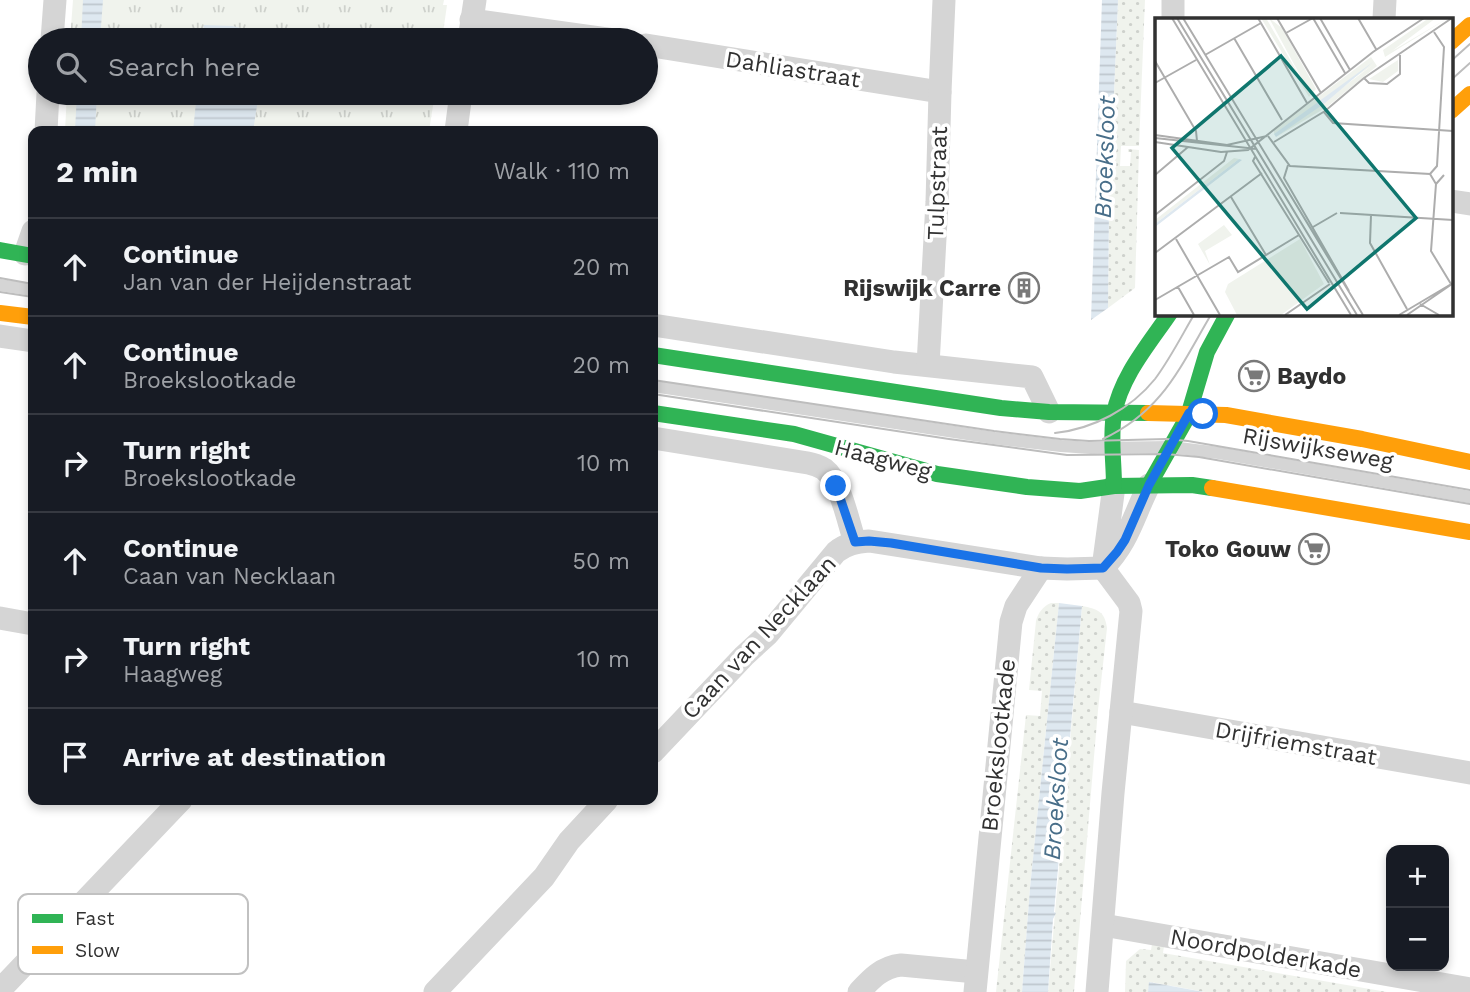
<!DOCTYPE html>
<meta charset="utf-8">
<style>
:root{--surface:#171b24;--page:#20242c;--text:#f1f3f6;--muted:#9ea1a6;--line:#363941}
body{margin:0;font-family:"Work Sans",sans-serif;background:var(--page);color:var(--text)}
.controls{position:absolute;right:21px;bottom:21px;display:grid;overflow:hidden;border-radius:14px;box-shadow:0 4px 10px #0003}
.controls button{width:63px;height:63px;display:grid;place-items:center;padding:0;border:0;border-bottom:2px solid var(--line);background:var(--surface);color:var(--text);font:35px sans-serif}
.stop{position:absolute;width:21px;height:21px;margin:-16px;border:5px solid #1a73e8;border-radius:50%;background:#fff}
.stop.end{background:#1a73e8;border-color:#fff;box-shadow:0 2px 7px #0008}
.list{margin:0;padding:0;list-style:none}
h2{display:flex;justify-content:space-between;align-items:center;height:91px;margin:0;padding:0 28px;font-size:30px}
h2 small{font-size:23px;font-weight:400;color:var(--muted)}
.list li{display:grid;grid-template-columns:46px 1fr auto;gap:21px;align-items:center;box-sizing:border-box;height:98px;padding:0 28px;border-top:2px solid var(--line)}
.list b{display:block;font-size:26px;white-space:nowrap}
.list p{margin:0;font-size:23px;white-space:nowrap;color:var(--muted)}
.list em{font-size:23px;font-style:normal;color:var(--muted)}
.icon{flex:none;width:38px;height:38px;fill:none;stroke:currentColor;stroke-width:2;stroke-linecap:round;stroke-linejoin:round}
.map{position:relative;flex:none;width:1470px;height:992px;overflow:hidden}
.search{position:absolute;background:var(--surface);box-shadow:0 4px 10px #0003;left:28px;top:28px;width:630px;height:77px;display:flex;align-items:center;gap:18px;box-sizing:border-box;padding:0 24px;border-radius:38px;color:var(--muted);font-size:26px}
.panel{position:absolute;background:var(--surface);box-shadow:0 4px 10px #0003;left:28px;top:126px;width:630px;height:679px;border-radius:14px}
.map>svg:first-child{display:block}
.grass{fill:url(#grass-dots)}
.park{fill:url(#park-tufts)}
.water{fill:url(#water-rules)}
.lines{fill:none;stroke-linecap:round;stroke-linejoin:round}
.lane{stroke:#d5d5d5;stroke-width:12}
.street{stroke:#d5d5d5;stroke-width:23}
.fast{stroke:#30b455;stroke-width:16}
.slow{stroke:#ff9f0a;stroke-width:16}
.tram{stroke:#bdbdbd;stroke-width:2}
.route{stroke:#1a73e8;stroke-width:9}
.labels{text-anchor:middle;stroke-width:7;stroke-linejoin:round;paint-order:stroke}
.street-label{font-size:23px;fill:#313131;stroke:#fff}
.poi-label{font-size:23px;font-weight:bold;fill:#313131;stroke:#fff;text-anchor:end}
.water-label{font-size:24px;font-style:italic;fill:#486e89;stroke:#fff}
.inset-road{fill:none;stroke:#adadad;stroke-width:2}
.view{fill:#0f766e;fill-opacity:0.15;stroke:#0f766e;stroke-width:3.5}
.inset-edge{fill:none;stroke:#313131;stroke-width:3.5}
.key{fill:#fff;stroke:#c1c1c1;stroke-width:2}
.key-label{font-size:19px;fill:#313131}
</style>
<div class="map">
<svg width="1470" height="992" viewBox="0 0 1470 992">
<defs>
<pattern id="grass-dots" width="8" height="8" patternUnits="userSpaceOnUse" patternTransform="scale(1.75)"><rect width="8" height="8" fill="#f0f3ed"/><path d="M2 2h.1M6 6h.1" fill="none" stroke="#ced1cc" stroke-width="1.8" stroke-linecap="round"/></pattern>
<pattern id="park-tufts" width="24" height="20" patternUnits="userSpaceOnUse" patternTransform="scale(1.75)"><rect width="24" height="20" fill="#f0f3ed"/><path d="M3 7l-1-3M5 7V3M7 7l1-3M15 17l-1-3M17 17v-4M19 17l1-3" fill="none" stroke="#ced1cc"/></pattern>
<pattern id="water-rules" width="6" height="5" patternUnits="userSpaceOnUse" patternTransform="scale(1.75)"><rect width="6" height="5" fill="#dee8f0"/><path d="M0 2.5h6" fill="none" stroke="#bfc7ce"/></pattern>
</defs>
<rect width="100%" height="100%" fill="#fff"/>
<g class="grass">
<polygon points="1118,0 1145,0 1139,146 1121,146 1120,166 1130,166 1131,152 1128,152 1128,149 1139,150 1135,288 1108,308 1109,209"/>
<path d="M1051,603H1059L1030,888L1022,992H996L1026,715L1040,716L1042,691L1029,690L1036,621C1038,613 1043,606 1051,603Z"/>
<path d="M1082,606C1097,609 1105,611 1107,628L1098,710L1074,992H1048Z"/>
<polygon points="1152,944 1164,946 1163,953 1387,992 1205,992 1150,982 1148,992 1125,992 1126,961 1140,949 1151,950"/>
</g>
<g class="park">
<polygon points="73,0 444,0 443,5 447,5 442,40 70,40"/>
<polygon points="67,93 435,93 429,131 65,131"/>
</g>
<g class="water">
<polygon points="83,0 103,0 100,40 81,40"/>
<polygon points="1102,0 1118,0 1109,209 1108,308 1091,320"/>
<polygon points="204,25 232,26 269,34 268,40 202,40"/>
<polygon points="77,93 97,93 95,131 75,131"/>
<polygon points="197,93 259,93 253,131 193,131"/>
<polygon points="1059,603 1082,606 1054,912 1056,913 1053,919 1048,992 1022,992 1030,888"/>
<polygon points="1149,982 1204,992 1148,992"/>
</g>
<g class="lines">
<g class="lane">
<polyline points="0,285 33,290"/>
<polyline points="653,386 994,438 1061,446 1091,448 1171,447 1219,453 1470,497"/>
</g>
<g class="street">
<polyline points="1173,19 1173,0"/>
<polyline points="1384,19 1385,0"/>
<polyline points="471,20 614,40"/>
<polyline points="52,40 55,0"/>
<polyline points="469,40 475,0"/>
<polyline points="646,45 940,92"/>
<polyline points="46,131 48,93"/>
<polyline points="456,131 461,93"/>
<polyline points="1451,201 1470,204"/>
<polyline points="25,254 33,231"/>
<polyline points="653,325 894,362 1032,377 1049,412"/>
<polyline points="0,336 33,341"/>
<polyline points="928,365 937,202 940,92 944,0"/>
<path d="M653,438L808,463C814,464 819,466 824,469C841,482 848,522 855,542"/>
<polyline points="0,618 33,624"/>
<polyline points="1121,712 1470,773"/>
<path d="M653,752L744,656L768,634L836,552C846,544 856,542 869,541L1041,568L1067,569L1103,568C1129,541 1133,517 1149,485"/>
<polyline points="1103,925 1470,989"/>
<polyline points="0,990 181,800"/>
<polyline points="435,992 544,877 569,841 607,800"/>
<path d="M859,992C871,979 882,967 901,965L976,972"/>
<polyline points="975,992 1011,622 1016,606 1041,568"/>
<polyline points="1097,992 1113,793 1131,611 1129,603 1103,568 1114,486"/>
</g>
<g class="fast">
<polyline points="0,250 33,256"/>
<polyline points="653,355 1001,408 1049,412 1148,413"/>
<polyline points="653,413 794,434 937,474 1027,487 1080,491 1114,486 1192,485 1212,488"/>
<polyline points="1149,485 1188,416 1207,352 1228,313"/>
<path d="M1114,486C1114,462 1110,438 1114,414C1121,376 1149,344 1170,313"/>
</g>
<g class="slow">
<polyline points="1451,42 1470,25"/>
<polyline points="1451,111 1470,94"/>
<polyline points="0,313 33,317"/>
<polyline points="1148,413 1226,415 1362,439 1470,462"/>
<polyline points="1212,488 1470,532"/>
</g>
<g class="tram">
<polyline points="1451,61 1470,44"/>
<polyline points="1451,80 1470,63"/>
<polyline points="0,278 33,284"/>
<polyline points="0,292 33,297"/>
<polyline points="653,380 994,431 1060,439 1089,441 1166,439 1188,441 1470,490"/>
<polyline points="653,394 949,439 1067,455 1166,454 1199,457 1470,504"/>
<path d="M1055,433C1093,429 1131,409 1155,379C1170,359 1182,335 1195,313"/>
<path d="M1103,439C1163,411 1180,367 1212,313"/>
</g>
</g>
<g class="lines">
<polyline class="route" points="836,486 855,542 869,541 891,543 1041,568 1067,569 1103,568 1117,552 1125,540 1149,485 1189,413 1203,414"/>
</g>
<defs>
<g id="building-ring" transform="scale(1.575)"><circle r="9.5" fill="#fff" stroke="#797979" stroke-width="1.5"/><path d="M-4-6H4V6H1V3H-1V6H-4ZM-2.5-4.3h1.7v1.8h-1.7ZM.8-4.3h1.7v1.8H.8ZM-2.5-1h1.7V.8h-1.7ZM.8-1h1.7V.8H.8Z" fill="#797979"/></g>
<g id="supermarket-ring" transform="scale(1.575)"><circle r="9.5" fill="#fff" stroke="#797979" stroke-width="1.5"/><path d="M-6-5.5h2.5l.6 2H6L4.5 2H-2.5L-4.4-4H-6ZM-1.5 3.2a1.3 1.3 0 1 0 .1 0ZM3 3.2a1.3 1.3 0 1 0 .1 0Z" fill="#797979"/></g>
</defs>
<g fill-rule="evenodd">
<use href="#building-ring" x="1024" y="288"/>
<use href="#supermarket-ring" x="1254" y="376"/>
<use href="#supermarket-ring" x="1314" y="549"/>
</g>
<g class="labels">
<g class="street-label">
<text transform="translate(793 69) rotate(9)" y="8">Dahliastraat</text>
<text transform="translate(937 183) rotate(-88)" y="8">Tulpstraat</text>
<text transform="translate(1318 448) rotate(10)" y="8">Rijswijkseweg</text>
<text transform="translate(883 459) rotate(15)" y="8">Haagweg</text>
<text transform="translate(759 637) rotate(-47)" y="8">Caan van Necklaan</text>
<text transform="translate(1296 743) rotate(10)" y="8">Drijfriemstraat</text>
<text transform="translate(998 745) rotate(-84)" y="8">Broekslootkade</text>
<text transform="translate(1266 953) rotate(10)" y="8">Noordpolderkade</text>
</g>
<g class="poi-label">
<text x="1001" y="296">Rijswijk Carre</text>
<text x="1277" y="384" text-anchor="start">Baydo</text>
<text x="1291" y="557">Toko Gouw</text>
</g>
<g class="water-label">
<text transform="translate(1105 157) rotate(-88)" y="8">Broeksloot</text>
<text transform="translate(1056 799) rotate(-86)" y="8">Broeksloot</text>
</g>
</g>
<g transform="translate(1155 18)">
<rect width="298" height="298" fill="#fff"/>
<path d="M106,0H111L154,74L114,0L127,10L161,71L154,79ZM274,0H281L237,33L293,0L230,39L228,32ZM216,39L222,48L172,89L121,119L219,46L119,116V112ZM243,42V53L228,64L214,61ZM79,140L84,141L0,206V202Z" fill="#f0f3ed"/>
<path d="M69,207L77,217L50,233L55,247L43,226ZM145,221L169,266L126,297H82L70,274L73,266Z" fill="#f0f3ed"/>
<path d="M218,44L170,85L121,119L119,116ZM84,141L87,142L0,209V206Z" fill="#dee8f0"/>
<path class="inset-road" d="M17,0L196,297M22,0L202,297M28,0L208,297M103,0L152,85M122,0L166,75M158,0L190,55M165,0L195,52M203,0L221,31M131,15L158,0M79,20L127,102M50,37L106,5M0,43L41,113L42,123M209,60L214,65L232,66L245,56V37M0,65L41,42M169,94L178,105L298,113M0,117L72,127L112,118M113,118L135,148L275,156L281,166M0,120L102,131M0,124L66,134L93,132L218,34L269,0M119,124L170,93L209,60L297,0M100,139L98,143L174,265M133,147L129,160L194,273M275,156L282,148L289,29L279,14M0,157L33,129M289,157L281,166L276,233L296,266M76,179L111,237M185,195L298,202M0,197L69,143L72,134M216,197L215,225L252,291M158,209L182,195M21,221L65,297M0,235L107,155M23,269L39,297M0,282L74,239L83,254L144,217M265,286L284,297M130,297L175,266M244,297L298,265M252,297L297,266"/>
<path class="view" d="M126,38L261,200L152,291L17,130Z"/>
<rect width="298" height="298" class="inset-edge"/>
</g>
<rect x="18" y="894" width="230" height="80" rx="10" class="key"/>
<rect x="32" y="914" width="31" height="9" fill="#30b455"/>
<rect x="32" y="946" width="31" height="8" fill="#ff9f0a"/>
<g class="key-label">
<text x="75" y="925">Fast</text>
<text x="75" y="957">Slow</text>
</g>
</svg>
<div class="controls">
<button>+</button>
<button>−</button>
</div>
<div class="stop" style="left:1203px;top:414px"></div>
<div class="stop end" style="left:836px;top:486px"></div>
<div class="search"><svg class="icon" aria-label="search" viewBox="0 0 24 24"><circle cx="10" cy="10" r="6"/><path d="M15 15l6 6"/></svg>Search here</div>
<section class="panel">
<h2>2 min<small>Walk · 110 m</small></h2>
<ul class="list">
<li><svg class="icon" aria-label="ahead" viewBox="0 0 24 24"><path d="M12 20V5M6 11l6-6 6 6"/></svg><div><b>Continue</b><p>Jan van der Heijdenstraat</p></div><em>20 m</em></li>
<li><svg class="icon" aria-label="ahead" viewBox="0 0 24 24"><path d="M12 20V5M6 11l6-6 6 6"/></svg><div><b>Continue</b><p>Broekslootkade</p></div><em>20 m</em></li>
<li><svg class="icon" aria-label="right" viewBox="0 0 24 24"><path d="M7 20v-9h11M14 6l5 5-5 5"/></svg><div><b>Turn right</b><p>Broekslootkade</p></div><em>10 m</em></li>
<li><svg class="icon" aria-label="ahead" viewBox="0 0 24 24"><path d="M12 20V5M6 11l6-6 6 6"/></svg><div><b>Continue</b><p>Caan van Necklaan</p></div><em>50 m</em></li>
<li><svg class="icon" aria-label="right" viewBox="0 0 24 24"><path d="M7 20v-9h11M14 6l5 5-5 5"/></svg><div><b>Turn right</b><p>Haagweg</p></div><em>10 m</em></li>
<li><svg class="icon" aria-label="arrive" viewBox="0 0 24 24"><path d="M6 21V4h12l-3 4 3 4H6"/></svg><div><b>Arrive at destination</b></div></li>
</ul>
</section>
</div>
